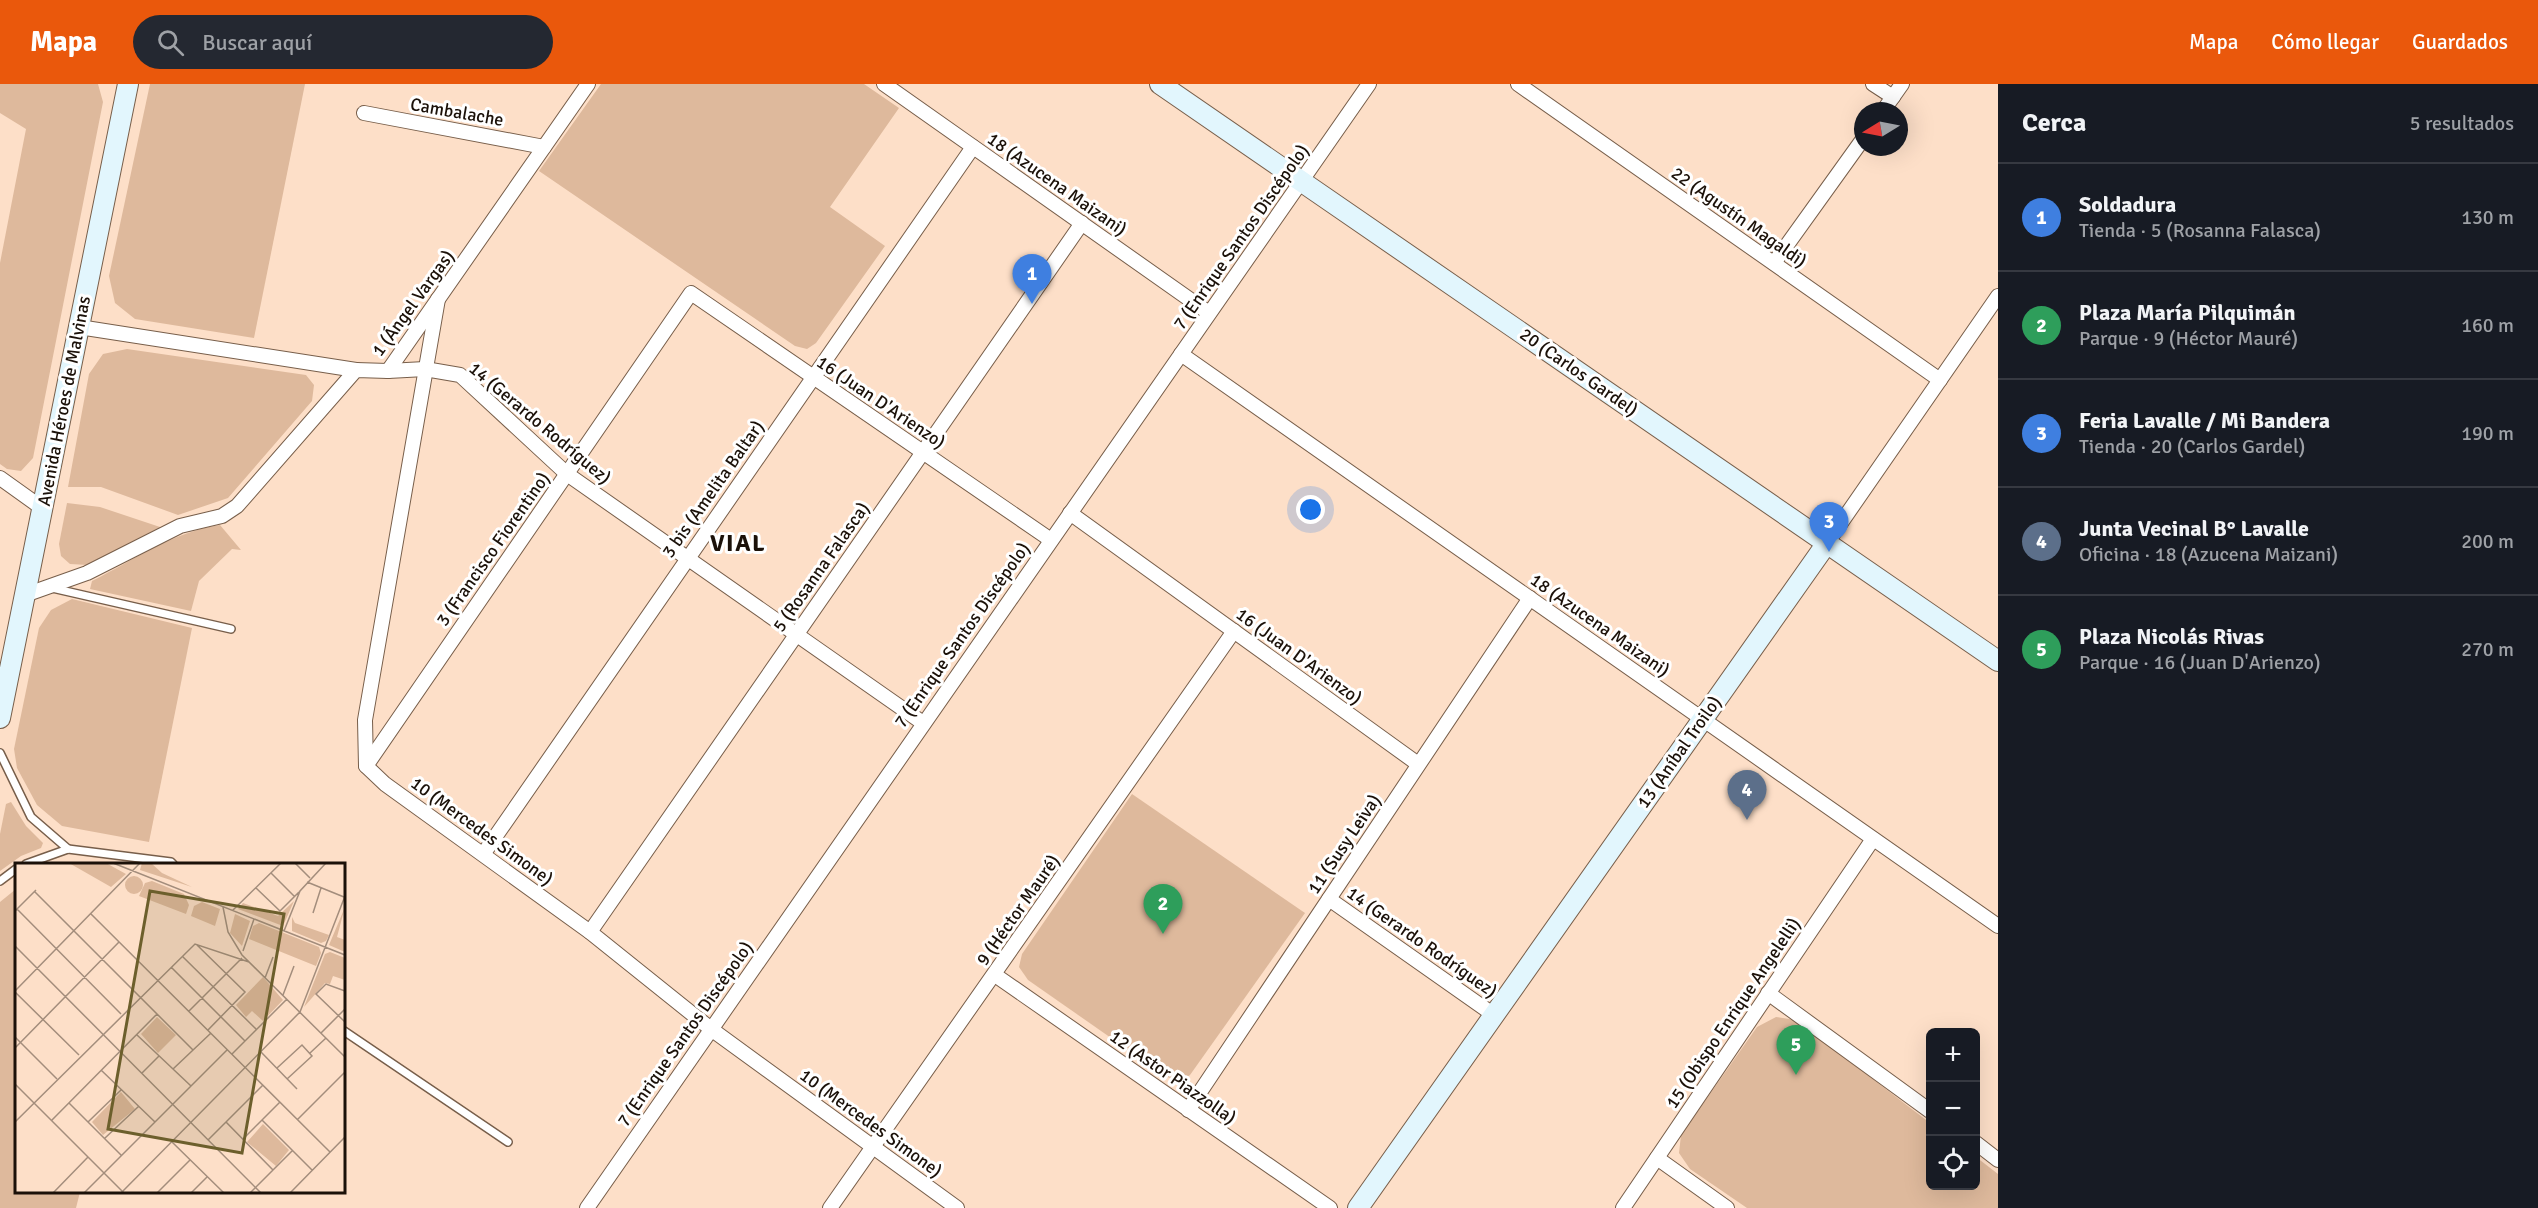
<!DOCTYPE html>
<html lang="es">
<meta charset="utf-8">
<style>
:root{--surface:#171b24;--page:#242831;--text:#f1f3f6;--muted:#9ea1a6;--line:#363941;--accent:#ea580c}
body{margin:0;font-family:Signika,sans-serif;background:var(--page);color:var(--text)}
.controls{position:absolute;right:18px;bottom:18px;display:grid;overflow:hidden;border-radius:9px;box-shadow:0 6px 24px #0002}
.controls button{width:54px;height:54px;display:grid;place-items:center;padding:0;border:0;border-bottom:2px solid var(--line);background:var(--surface);color:var(--text);font:30px sans-serif}
.compass{position:absolute;left:1854px;top:18px;width:54px;height:54px;border-radius:50%;background:var(--surface);box-shadow:0 6px 24px #0002;rotate:260deg}
.you{position:absolute;left:1311px;top:426px;width:21px;height:21px;margin:-15px;border:4px solid #fff;border-radius:50%;background:#1a73e8;box-shadow:0 0 0 9px #1a73e833}
.badge{display:grid;place-items:center;width:39px;height:39px;border-radius:50%;background:var(--accent);color:#fff;font-size:20px;font-weight:700}
.pin{position:absolute;translate:-50% -50px;filter:drop-shadow(0 2px 3px #0008)}
.pin::after{content:'';position:absolute;top:32px;width:21px;height:18px;background:inherit;clip-path:polygon(0 0,100% 0,50% 100%)}
.list{margin:0;padding:0;list-style:none}
h2{display:flex;justify-content:space-between;align-items:center;height:78px;margin:0;padding:0 24px;font-size:26px}
h2 small{font-size:20px;font-weight:400;color:var(--muted)}
.list li{display:grid;grid-template-columns:39px 1fr auto;gap:18px;align-items:center;box-sizing:border-box;height:108px;padding:0 24px;border-top:2px solid var(--line)}
.list b{display:block;font-size:22px;white-space:nowrap}
.list p{margin:0;font-size:20px;white-space:nowrap;color:var(--muted)}
.list em{font-size:20px;font-style:normal;color:var(--muted)}
.icon{flex:none;width:33px;height:33px;fill:none;stroke:currentColor;stroke-width:2;stroke-linecap:round;stroke-linejoin:round}
.map{position:relative;flex:none;width:1998px;height:1124px;overflow:hidden}
header{display:flex;align-items:center;gap:36px;box-sizing:border-box;height:84px;padding:0 30px;background:var(--accent);color:#fff}
header strong{font-size:28px}
nav{display:flex;gap:33px;margin-inline-start:auto;font-size:21px}
.search{width:420px;height:54px;background:var(--page);display:flex;align-items:center;gap:15px;box-sizing:border-box;padding:0 21px;border-radius:33px;color:var(--muted);font-size:22px}
main{display:flex}
aside{flex:1;background:var(--surface)}
.map>svg:first-child{display:block}
.green{fill:#deb99c}
.lines{fill:none;stroke-linecap:round;stroke-linejoin:round}
.lane-casing{stroke:#775e4a;stroke-width:10}
.street-casing{stroke:#775e4a;stroke-width:16}
.secondary-casing{stroke:#775e4a;stroke-width:22}
.lane{stroke:#fff;stroke-width:7}
.street{stroke:#fff;stroke-width:14}
.secondary{stroke:#e2f6fd;stroke-width:20}
.labels{text-anchor:middle;stroke-width:6;stroke-linejoin:round;paint-order:stroke}
.street-label{font-size:18px;fill:#1b1109;stroke:#fff}
.district-label{font-size:24px;font-weight:bold;letter-spacing:1.5px;fill:#1b1109;stroke:#fff}
.inset-road{fill:none;stroke:#a38d7c;stroke-width:1.5}
.view{fill:#6c5f2c;fill-opacity:0.15;stroke:#6c5f2c;stroke-width:3}
.inset-edge{fill:none;stroke:#1b1109;stroke-width:3}
</style>
<header>
<strong>Mapa</strong>
<div class="search"><svg class="icon" aria-label="search" viewBox="0 0 24 24"><circle cx="10" cy="10" r="6"/><path d="M15 15l6 6"/></svg>Buscar aquí</div>
<nav><a>Mapa</a><a>Cómo llegar</a><a>Guardados</a></nav>
</header>
<main>
<div class="map">
<svg width="1998" height="1124" viewBox="0 0 1998 1124">
<rect width="100%" height="100%" fill="#fddfc8"/>
<g class="green">
<polygon points="0,0 98,0 103,18 33,374 21,387 7,385 0,380 0,179 26,45 0,29"/>
<polygon points="150,0 305,0 254,254 135,235 115,219 109,192"/>
<polygon points="601,0 864,0 899,24 830,123 885,162 816,259 807,265 795,262 539,87"/>
<polygon points="127,265 306,291 314,301 312,317 228,414 178,431 101,403 68,403 89,290 103,270"/>
<polygon points="67,419 100,423 163,444 88,481 70,480 61,472 59,460"/>
<path d="M220,441L241,466L232,465L199,497L191,527L90,505L92,497C132,477 175,447 220,441Z"/>
<polygon points="72,515 192,544 149,758 62,742 37,721 17,684 14,665 39,544 51,526"/>
<polygon points="1132,710 1305,829 1190,991 1181,997 1167,993 1028,896 1019,883 1022,870"/>
<polygon points="11,718 26,742 43,759 41,764 21,772 0,787 0,750 6,720"/>
<polygon points="16,805 16,1108 80,1108 76,1124 0,1124 0,818"/>
<polygon points="1776,933 1796,936 1930,1039 1930,1102 1976,1102 1976,1073 1998,1090 1998,1124 1747,1124 1690,1085 1679,1069 1681,1051 1757,943"/>
</g>
<g class="lines">
<g class="lane-casing">
<g id="lane">
<polyline points="52,504 231,545"/>
<polyline points="0,669 31,733 68,765"/>
<polyline points="26,780 68,765 171,778 173,780"/>
<polyline points="0,797 16,785"/>
<polyline points="344,947 508,1058"/>
</g>
</g>
<g class="street-casing">
<g id="street">
<polyline points="884,0 1209,229"/>
<polyline points="1518,0 1940,296"/>
<polyline points="1873,0 1893,13"/>
<polyline points="1883,27 1902,0"/>
<polyline points="364,29 544,63"/>
<polyline points="1774,179 1863,55"/>
<polyline points="438,215 365,636 366,682 385,700 590,848 711,945 957,1124"/>
<polyline points="79,243 356,286"/>
<polyline points="1181,270 1998,842"/>
<polyline points="388,287 425,285 460,291 567,390 923,639"/>
<polyline points="0,394 42,424"/>
<polyline points="1070,429 1418,680"/>
<polyline points="1827,459 1998,212"/>
<polyline points="25,511 87,489 180,442 222,432 237,422 356,286 388,287 588,0"/>
<polyline points="366,682 691,209 1051,456"/>
<polyline points="484,769 973,63"/>
<polyline points="1329,815 1494,931"/>
<polyline points="590,848 1082,139"/>
<polyline points="995,891 1330,1124"/>
<polyline points="1768,909 1930,1027"/>
<polyline points="1188,1026 1530,514"/>
<polyline points="1976,1059 1998,1076"/>
<polyline points="1657,1074 1727,1124"/>
<polyline points="587,1124 1369,0"/>
<polyline points="830,1124 1234,547"/>
<polyline points="1623,1124 1873,755"/>
</g>
</g>
<g class="secondary-casing">
<g id="secondary">
<polyline points="1160,0 1998,577"/>
<polyline points="0,634 128,0"/>
<polyline points="1358,1124 1827,459"/>
</g>
</g>
<use href="#lane" class="lane"/>
<use href="#street" class="street"/>
<use href="#secondary" class="secondary"/>
</g>
<g class="labels">
<g class="street-label">
<text transform="translate(457 28) rotate(10)" y="6">Cambalache</text>
<text transform="translate(1057 100) rotate(35)" y="6">18 (Azucena Maizani)</text>
<text transform="translate(1739 133) rotate(35)" y="6">22 (Agustín Magaldi)</text>
<text transform="translate(1241 153) rotate(-55)" y="6">7 (Enrique Santos Discépolo)</text>
<text transform="translate(413 219) rotate(-54)" y="6">1 (Ángel Vargas)</text>
<text transform="translate(1579 288) rotate(35)" y="6">20 (Carlos Gardel)</text>
<text transform="translate(64 317) rotate(-79)" y="6">Avenida Héroes de Malvinas</text>
<text transform="translate(881 318) rotate(34)" y="6">16 (Juan D'Arienzo)</text>
<text transform="translate(540 339) rotate(40)" y="6">14 (Gerardo Rodríguez)</text>
<text transform="translate(713 405) rotate(-55)" y="6">3 bis (Amelita Baltar)</text>
<text transform="translate(493 465) rotate(-55)" y="6">3 (Francisco Fiorentino)</text>
<text transform="translate(821 483) rotate(-55)" y="6">5 (Rosanna Falasca)</text>
<text transform="translate(1600 541) rotate(35)" y="6">18 (Azucena Maizani)</text>
<text transform="translate(962 551) rotate(-55)" y="6">7 (Enrique Santos Discépolo)</text>
<text transform="translate(1299 572) rotate(36)" y="6">16 (Juan D'Arienzo)</text>
<text transform="translate(1679 668) rotate(-55)" y="6">13 (Aníbal Troilo)</text>
<text transform="translate(482 747) rotate(36)" y="6">10 (Mercedes Simone)</text>
<text transform="translate(1344 760) rotate(-56)" y="6">11 (Susy Leiva)</text>
<text transform="translate(1018 826) rotate(-55)" y="6">9 (Héctor Mauré)</text>
<text transform="translate(1422 858) rotate(35)" y="6">14 (Gerardo Rodríguez)</text>
<text transform="translate(1733 929) rotate(-56)" y="6">15 (Obispo Enrique Angelelli)</text>
<text transform="translate(685 950) rotate(-55)" y="6">7 (Enrique Santos Discépolo)</text>
<text transform="translate(1173 993) rotate(35)" y="6">12 (Astor Piazzolla)</text>
<text transform="translate(871 1039) rotate(36)" y="6">10 (Mercedes Simone)</text>
</g>
<g class="district-label">
<text x="738" y="467">VIAL</text>
</g>
</g>
<g transform="translate(15 779)">
<rect width="330" height="330" fill="#fddfc8"/>
<path d="M54,0H91L111,11L96,24ZM127,0H136L147,10L177,24L125,7ZM110 22a9 9 0 1 1 18 0a9 9 0 1 1-18 0ZM137,18L169,31L174,42L171,51L124,33L130,20ZM279,38L268,63L223,46L228,40L263,53ZM187,39L205,46L200,63L176,53L179,43ZM330,44L322,74L330,77V89L314,82ZM220,51L235,58L227,83L215,70ZM277,54L280,60L314,72L311,78L306,80L277,68ZM244,60L304,84L306,90L301,103L234,76L238,63ZM315,89L330,95V117L318,113L315,121L310,120L289,144L310,91ZM248,114L268,137L248,158L237,148L231,154L221,142ZM142,154L161,172L143,190L126,171ZM106,229L120,246L88,272L77,259ZM248,261L274,287L261,303L232,279Z" fill="#deb99c"/>
<path class="inset-road" d="M98,0L330,92M280,0L295,15M256,10L280,34M292,19L329,34M241,25L265,48L284,29M20,29L178,187M208,44L213,69L227,92L330,194M2,46L106,151M218,47L266,0M0,48L21,27M298,50L306,25M76,51L315,289M269,68L285,28L311,0M182,82L230,129L193,167M0,83L246,330M228,88L239,56M167,93L241,166M156,104L230,178M250,115L258,94M0,128L125,0M330,128L311,121L301,131L330,159M0,129L64,192M268,132L279,103M174,148L227,95M285,149L330,33M306,170L330,146M122,172L176,223M0,174L42,216M0,185L104,79M246,189L282,226M295,190L311,175M217,191L272,136M262,205L287,182L297,193L272,216M158,206L196,170M86,207L140,259M127,210L144,193M0,221L109,330M54,240L106,292M37,257L142,151M247,257L297,307M282,257L330,209M0,259L180,81L234,99M73,259L106,227M211,259L258,307M90,275L124,243M228,276L265,239M193,277L248,222M157,279L209,330M38,330L73,294M69,330L212,187M106,330L285,149M142,330L175,297M176,330L192,314M235,330L277,288M275,330L330,274"/>
<path class="view" d="M135,28L269,51L227,290L93,266Z"/>
<rect width="330" height="330" class="inset-edge"/>
</g>
</svg>
<div class="controls">
<button>+</button>
<button>−</button>
<button><svg class="icon" aria-label="locate" viewBox="0 0 24 24"><circle cx="12" cy="12" r="6"/><path d="M12 2v4M12 18v4M2 12h4M18 12h4"/></svg></button>
</div>
<svg class="compass" viewBox="-18 -18 36 36"><path d="M0-13l5 13h-10z" fill="#e53935"/><path d="M0 13l5-13h-10z" fill="#9ea1a6"/></svg>
<div class="you"></div>
<div class="pin badge" style="left:1032px;top:220px;background:#3f7fe0">1</div>
<div class="pin badge" style="left:1163px;top:850px;background:#2e9e5b">2</div>
<div class="pin badge" style="left:1829px;top:468px;background:#3f7fe0">3</div>
<div class="pin badge" style="left:1747px;top:736px;background:#5c6f8a">4</div>
<div class="pin badge" style="left:1796px;top:991px;background:#2e9e5b">5</div>
</div>
<aside>
<h2>Cerca<small>5 resultados</small></h2>
<ul class="list">
<li><span class="badge" style="background:#3f7fe0">1</span><div><b>Soldadura</b><p>Tienda · 5 (Rosanna Falasca)</p></div><em>130 m</em></li>
<li><span class="badge" style="background:#2e9e5b">2</span><div><b>Plaza María Pilquimán</b><p>Parque · 9 (Héctor Mauré)</p></div><em>160 m</em></li>
<li><span class="badge" style="background:#3f7fe0">3</span><div><b>Feria Lavalle / Mi Bandera</b><p>Tienda · 20 (Carlos Gardel)</p></div><em>190 m</em></li>
<li><span class="badge" style="background:#5c6f8a">4</span><div><b>Junta Vecinal B° Lavalle</b><p>Oficina · 18 (Azucena Maizani)</p></div><em>200 m</em></li>
<li><span class="badge" style="background:#2e9e5b">5</span><div><b>Plaza Nicolás Rivas</b><p>Parque · 16 (Juan D'Arienzo)</p></div><em>270 m</em></li>
</ul>
</aside>
</main>
